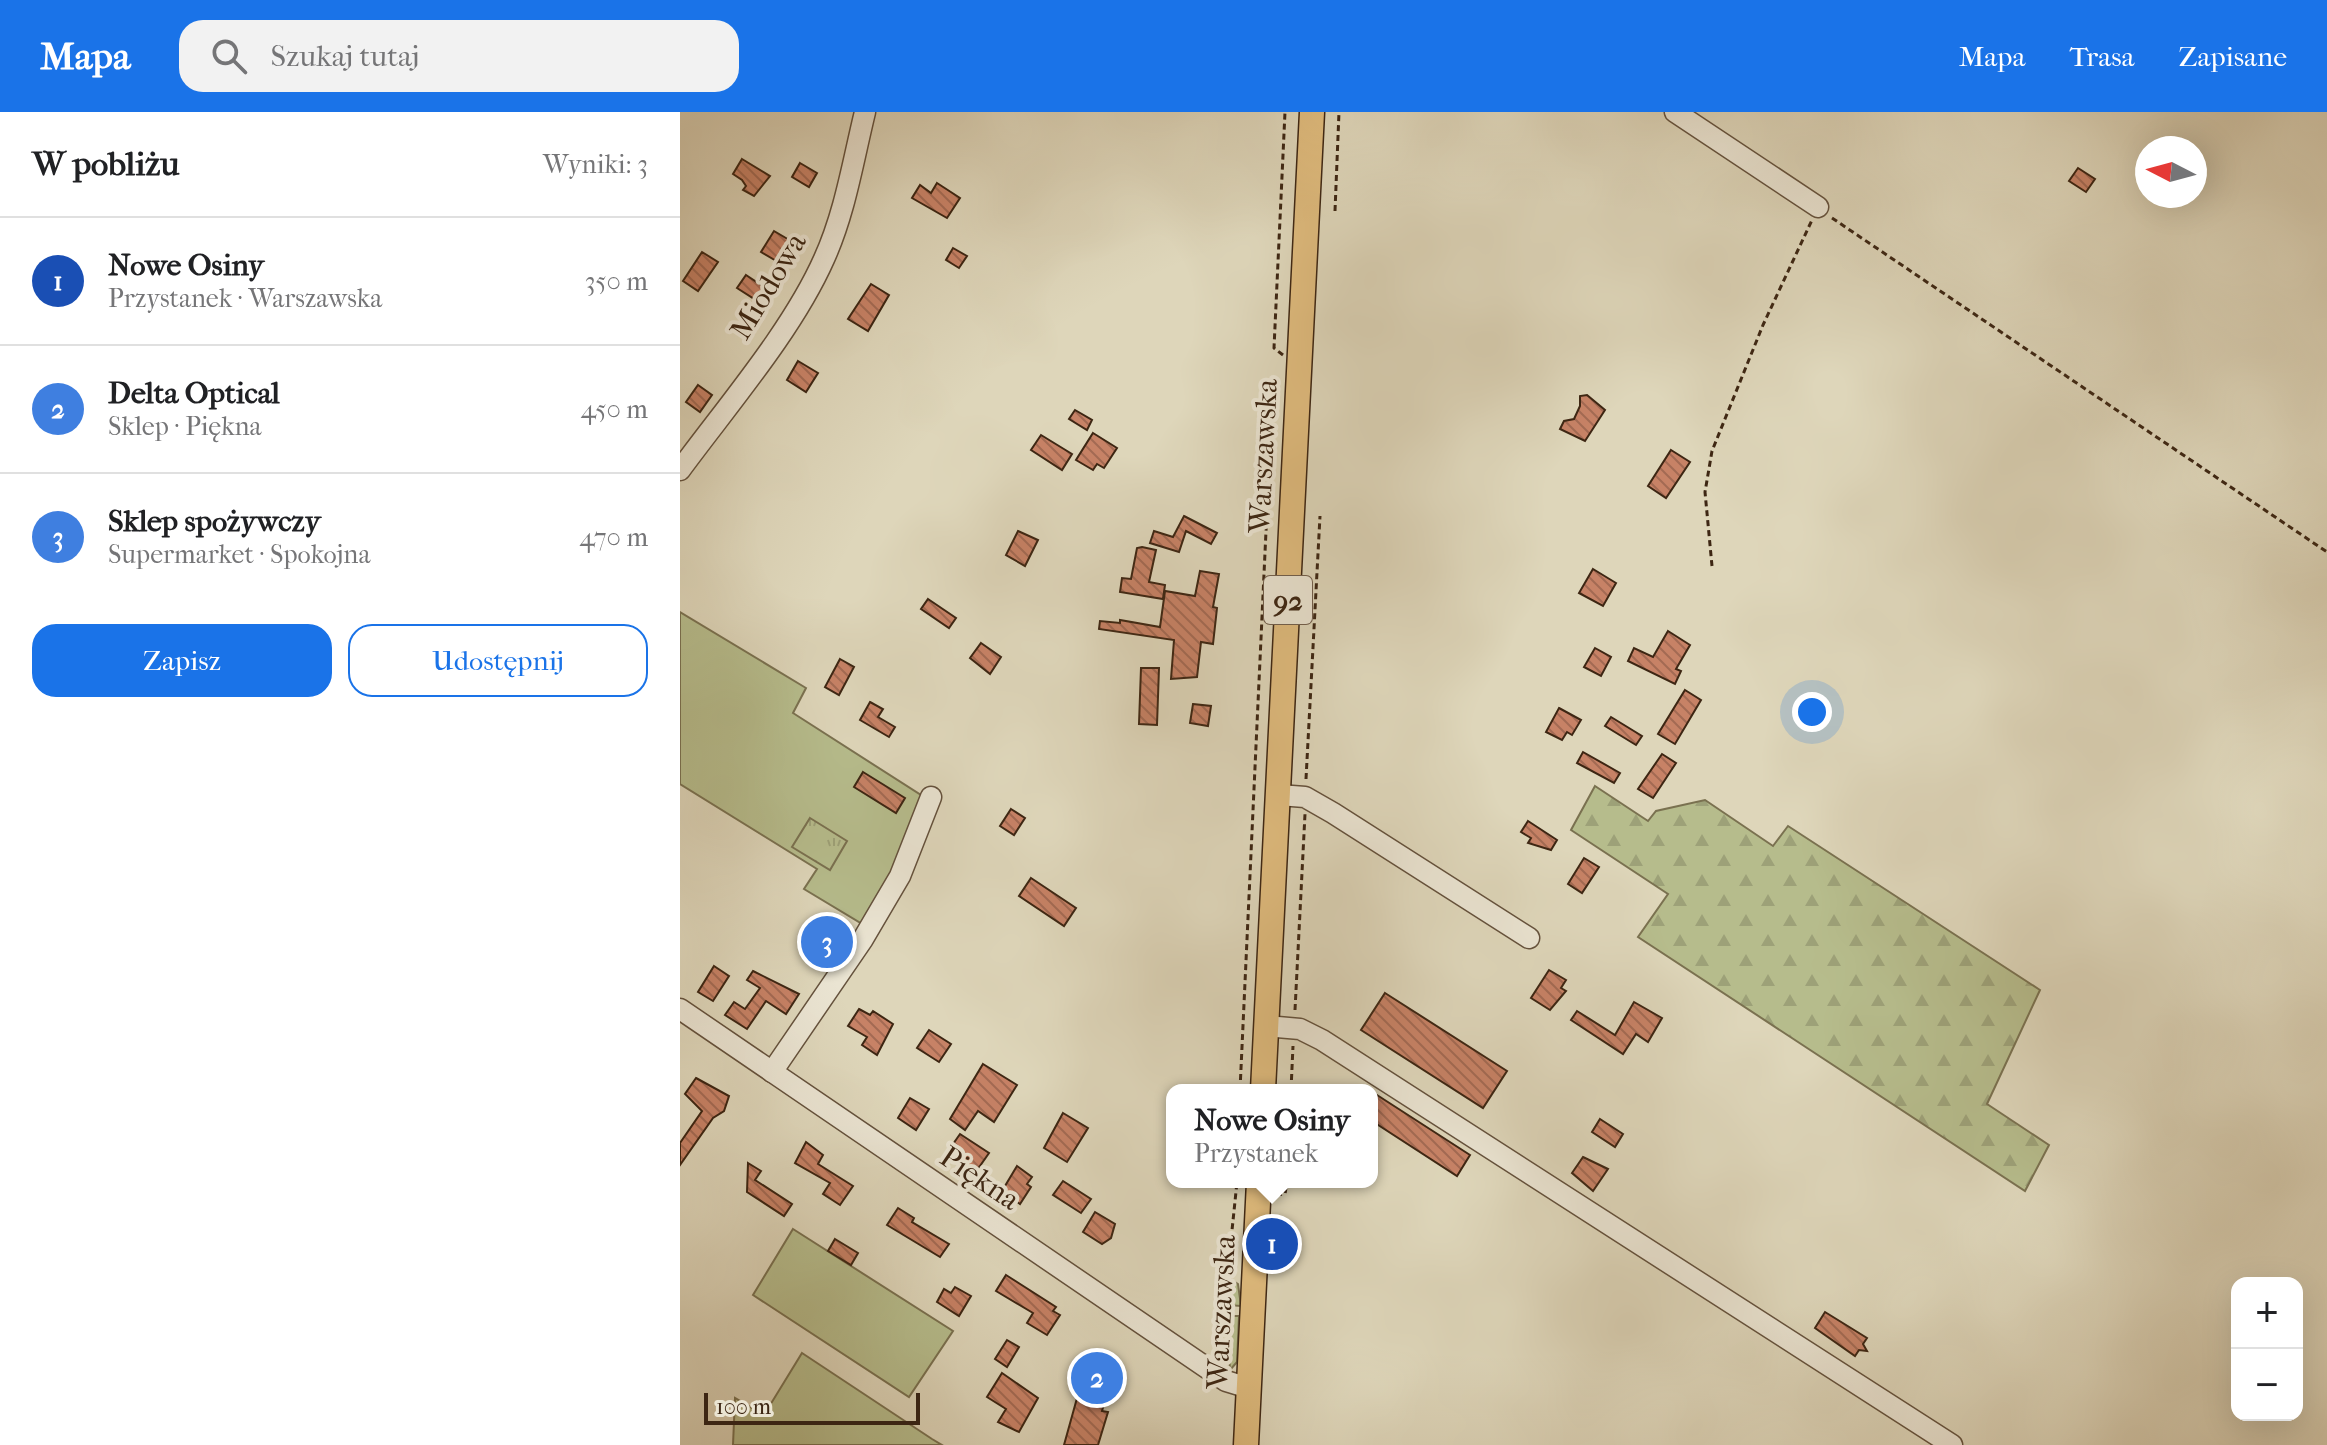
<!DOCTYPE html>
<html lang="pl">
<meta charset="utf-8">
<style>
:root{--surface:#fff;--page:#f2f2f2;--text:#202124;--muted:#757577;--line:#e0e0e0;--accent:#1a73e8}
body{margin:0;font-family:"IM FELL French Canon",serif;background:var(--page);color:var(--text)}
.controls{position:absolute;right:24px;bottom:24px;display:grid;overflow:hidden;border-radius:16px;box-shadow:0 8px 32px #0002}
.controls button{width:72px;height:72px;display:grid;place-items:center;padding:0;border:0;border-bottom:2px solid var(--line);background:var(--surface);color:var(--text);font:40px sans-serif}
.compass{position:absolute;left:1455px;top:24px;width:72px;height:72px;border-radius:50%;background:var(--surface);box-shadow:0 8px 32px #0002;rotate:276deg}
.scale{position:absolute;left:24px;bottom:20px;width:216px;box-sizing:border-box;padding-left:8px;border:4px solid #3d2613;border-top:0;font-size:22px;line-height:28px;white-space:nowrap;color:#3d2613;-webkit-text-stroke:6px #eae4d2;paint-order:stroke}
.you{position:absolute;left:1132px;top:600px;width:28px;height:28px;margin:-20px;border:6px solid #fff;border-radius:50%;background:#1a73e8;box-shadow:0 0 0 12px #1a73e833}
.badge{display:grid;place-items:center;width:52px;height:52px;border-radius:50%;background:var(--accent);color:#fff;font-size:26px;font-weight:700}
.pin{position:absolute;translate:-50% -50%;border:4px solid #fff;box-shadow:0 2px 8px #0006}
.popup{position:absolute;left:486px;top:972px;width:212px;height:104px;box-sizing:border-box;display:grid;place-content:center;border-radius:16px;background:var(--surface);filter:drop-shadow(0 2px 6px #0005);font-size:26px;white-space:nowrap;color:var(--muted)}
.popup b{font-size:30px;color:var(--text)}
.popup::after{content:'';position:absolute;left:50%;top:100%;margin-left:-16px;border:16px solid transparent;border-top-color:var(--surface)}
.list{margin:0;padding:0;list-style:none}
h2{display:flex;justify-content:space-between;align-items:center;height:104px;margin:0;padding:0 32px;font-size:34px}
h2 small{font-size:26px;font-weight:400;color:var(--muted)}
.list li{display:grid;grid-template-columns:52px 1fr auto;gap:24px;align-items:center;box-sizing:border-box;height:128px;padding:0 32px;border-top:2px solid var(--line)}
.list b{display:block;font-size:30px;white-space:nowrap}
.list p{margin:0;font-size:26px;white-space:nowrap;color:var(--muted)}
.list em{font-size:26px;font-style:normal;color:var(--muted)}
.actions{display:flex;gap:16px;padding:24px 32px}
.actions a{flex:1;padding:18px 0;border:2px solid var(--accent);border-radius:24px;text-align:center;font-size:28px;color:var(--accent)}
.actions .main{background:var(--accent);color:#fff}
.icon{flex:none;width:44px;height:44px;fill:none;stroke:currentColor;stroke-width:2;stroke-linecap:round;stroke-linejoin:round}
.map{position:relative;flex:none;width:1647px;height:1333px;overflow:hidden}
header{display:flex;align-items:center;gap:48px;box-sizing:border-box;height:112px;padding:0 40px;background:var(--accent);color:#fff}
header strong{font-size:38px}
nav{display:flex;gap:44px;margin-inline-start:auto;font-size:28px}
.search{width:560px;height:72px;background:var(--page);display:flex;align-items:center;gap:20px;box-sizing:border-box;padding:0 28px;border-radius:24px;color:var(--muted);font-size:30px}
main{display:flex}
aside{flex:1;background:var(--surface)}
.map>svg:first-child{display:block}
.green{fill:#b6bc8c;stroke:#7a7150;stroke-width:2}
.forest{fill:url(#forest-firs);stroke:#7a7150;stroke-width:2}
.park{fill:url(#park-tufts);stroke:#7a7150;stroke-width:2}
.building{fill:url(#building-back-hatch);stroke:#3d2613;stroke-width:2}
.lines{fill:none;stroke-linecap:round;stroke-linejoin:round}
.minor-casing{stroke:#65523d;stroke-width:23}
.major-casing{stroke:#3d2613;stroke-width:27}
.path{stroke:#3d2613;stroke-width:3;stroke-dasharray:6 4;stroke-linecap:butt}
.minor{stroke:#eae4d2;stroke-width:20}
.major{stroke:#dfbb7d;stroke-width:24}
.labels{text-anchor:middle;stroke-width:8;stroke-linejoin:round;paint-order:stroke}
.shield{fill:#eae4d2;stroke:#715f4c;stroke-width:2}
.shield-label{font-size:28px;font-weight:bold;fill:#3d2613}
.street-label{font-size:30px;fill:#3d2613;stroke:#eae4d2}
</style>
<header>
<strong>Mapa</strong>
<div class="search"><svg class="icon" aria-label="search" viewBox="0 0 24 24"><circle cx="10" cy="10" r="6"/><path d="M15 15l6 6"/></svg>Szukaj tutaj</div>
<nav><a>Mapa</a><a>Trasa</a><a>Zapisane</a></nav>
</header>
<main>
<aside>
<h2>W pobliżu<small>Wyniki: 3</small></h2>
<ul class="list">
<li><span class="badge" style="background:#1a4fb4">1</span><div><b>Nowe Osiny</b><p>Przystanek · Warszawska</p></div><em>350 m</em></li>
<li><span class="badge" style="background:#3f7fe0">2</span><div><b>Delta Optical</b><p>Sklep · Piękna</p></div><em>450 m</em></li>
<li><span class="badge" style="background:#3f7fe0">3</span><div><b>Sklep spożywczy</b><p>Supermarket · Spokojna</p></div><em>470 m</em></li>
</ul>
<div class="actions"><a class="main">Zapisz</a><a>Udostępnij</a></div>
</aside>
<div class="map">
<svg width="1647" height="1333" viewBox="0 0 1647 1333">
<defs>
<pattern id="forest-firs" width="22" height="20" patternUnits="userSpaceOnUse" patternTransform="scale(2)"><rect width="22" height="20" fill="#b6bc8c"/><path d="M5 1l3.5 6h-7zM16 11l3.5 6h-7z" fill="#9da178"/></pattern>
<pattern id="park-tufts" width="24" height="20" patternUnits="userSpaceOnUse" patternTransform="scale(2)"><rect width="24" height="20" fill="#b6bc8c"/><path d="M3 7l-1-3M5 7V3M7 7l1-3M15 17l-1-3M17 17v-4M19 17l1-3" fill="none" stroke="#9da178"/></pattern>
<pattern id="building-back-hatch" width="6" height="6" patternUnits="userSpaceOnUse" patternTransform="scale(2)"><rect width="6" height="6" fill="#c78266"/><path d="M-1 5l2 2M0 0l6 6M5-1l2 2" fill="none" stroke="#a36a53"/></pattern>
</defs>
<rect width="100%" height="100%" fill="#ded6ba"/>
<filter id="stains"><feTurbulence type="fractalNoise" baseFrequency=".0025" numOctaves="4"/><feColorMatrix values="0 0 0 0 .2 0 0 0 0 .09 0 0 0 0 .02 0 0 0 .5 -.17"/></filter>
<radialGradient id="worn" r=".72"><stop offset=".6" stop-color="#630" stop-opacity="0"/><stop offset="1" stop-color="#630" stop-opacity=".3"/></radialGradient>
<g class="green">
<polygon points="0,500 126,576 113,601 244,685 222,748 184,813 124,777 137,757 0,672"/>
<polygon points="113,1117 273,1219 229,1285 73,1183"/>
<polygon points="549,1166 558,1172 561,1194 547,1193"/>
<polygon points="547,1204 559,1204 557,1250 550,1258"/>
<polygon points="122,1241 252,1327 262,1333 53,1333 55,1286 84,1303"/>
</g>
<polygon class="forest" points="915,674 968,709 976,699 1025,688 1093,734 1108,714 1360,878 1307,992 1369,1033 1345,1079 958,825 988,782 891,718"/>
<polygon class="park" points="130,706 167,729 150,758 112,735"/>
<g class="building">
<polygon points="62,47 90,64 74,84 63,78 66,74 62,68 53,62"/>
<polygon points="120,51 137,61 129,75 112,65"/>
<polygon points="1398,56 1415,67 1406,80 1389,69"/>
<polygon points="257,71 280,86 267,106 232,86 240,73 251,81"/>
<polygon points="94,119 111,129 98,150 81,140"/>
<polygon points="273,136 287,144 279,156 266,148"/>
<polygon points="22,140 38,150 18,179 3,169"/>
<polygon points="66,163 87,177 79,190 57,176"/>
<polygon points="191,172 209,183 188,219 168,207"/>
<polygon points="118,249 138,261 126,280 107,268"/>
<polygon points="18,273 32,283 20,300 6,290"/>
<polygon points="907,283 925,298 905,329 880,317 884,309 894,307 900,294 900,284"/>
<polygon points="395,298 412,308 407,318 389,307"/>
<polygon points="413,321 437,336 424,356 417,352 413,358 396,348"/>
<polygon points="361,323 392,342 382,358 351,338"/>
<polygon points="991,338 1010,350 986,386 968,374"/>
<polygon points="504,404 537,421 531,432 506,419 499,440 470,431 474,419 493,425"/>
<polygon points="338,419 358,428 345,454 326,443"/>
<polygon points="462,435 476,438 469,470 485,473 483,487 440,480 442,466 451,467 457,436"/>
<polygon points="913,457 936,471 923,494 899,481"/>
<polygon points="520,459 539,462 533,495 537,496 533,532 521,530 517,565 491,567 494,528 419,517 420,509 440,511 440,508 480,515 485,479 515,484"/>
<polygon points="248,487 276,506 269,516 241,497"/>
<polygon points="988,519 1010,533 996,557 1001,559 995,572 948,549 954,536 973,545"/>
<polygon points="301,531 321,545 310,562 290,546"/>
<polygon points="915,536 931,545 921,564 904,555"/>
<polygon points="160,547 174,555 159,583 145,575"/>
<polygon points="461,556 479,556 477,613 459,612"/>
<polygon points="1005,578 1021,588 995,632 978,622"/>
<polygon points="190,590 203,597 198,605 215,615 209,625 180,608"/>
<polygon points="513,592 531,594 528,614 510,611"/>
<polygon points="879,596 901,608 892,623 887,620 882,628 866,620"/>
<polygon points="931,605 962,624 956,633 925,614"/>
<polygon points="903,640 940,661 934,671 897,651"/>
<polygon points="982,642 996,651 973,686 958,677"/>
<polygon points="183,660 225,686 216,701 174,675"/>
<polygon points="331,697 345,706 334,723 320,714"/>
<polygon points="848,709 877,728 871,738 848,731 851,726 841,720"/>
<polygon points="904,746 919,755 902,781 888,772"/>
<polygon points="351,766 396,796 384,814 339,784"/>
<polygon points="144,816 161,827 149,844 133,832"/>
<polygon points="34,854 49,864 33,889 18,880"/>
<polygon points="869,858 886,868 881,876 886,879 870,898 851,886"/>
<polygon points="73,859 119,882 106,902 86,889 67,917 45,903 54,890 65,897 80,876 67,868"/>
<polygon points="705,881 827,959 803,996 681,918"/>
<polygon points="954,890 982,906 968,930 956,922 943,942 891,908 897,899 935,923"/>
<polygon points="179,897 190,903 193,899 213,912 197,943 182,933 187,925 168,914"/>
<polygon points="249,918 271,932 259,950 237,936"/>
<polygon points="303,952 337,973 314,1010 298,999 285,1018 270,1007"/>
<polygon points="16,966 49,984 44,999 33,1006 0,1053 0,1031 22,999 5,982"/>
<polygon points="697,983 790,1043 777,1064 692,1009 692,990"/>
<polygon points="230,986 249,997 236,1018 218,1006"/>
<polygon points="383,1001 408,1016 387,1050 364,1036"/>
<polygon points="920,1007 943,1022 935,1035 912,1020"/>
<polygon points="280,1022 309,1041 295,1061 272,1044 276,1038 271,1035"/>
<polygon points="126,1030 143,1043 138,1052 173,1074 160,1093 143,1082 150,1071 115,1051"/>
<polygon points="903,1045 928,1057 913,1079 892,1061"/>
<polygon points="68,1051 81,1059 75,1068 112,1092 104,1104 67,1080"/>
<polygon points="337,1054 352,1065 347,1072 351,1075 340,1092 322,1079"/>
<polygon points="383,1069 411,1087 401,1101 373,1083"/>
<polygon points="218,1096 234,1106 232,1110 269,1132 260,1145 207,1113"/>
<polygon points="415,1100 435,1112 431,1126 422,1132 403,1120"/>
<polygon points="155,1127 178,1141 171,1153 148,1139"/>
<polygon points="326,1163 376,1195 373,1199 380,1203 367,1223 347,1211 353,1201 316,1179"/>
<polygon points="275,1175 291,1184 279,1204 257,1190 264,1177 271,1181"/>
<polygon points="1145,1200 1187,1226 1183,1232 1187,1239 1179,1238 1175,1244 1135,1216"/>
<polygon points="327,1228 339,1235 327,1255 315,1247"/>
<polygon points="409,1243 436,1251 422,1299 428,1300 418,1333 384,1333"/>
<polygon points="322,1261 358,1286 339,1320 318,1310 326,1297 307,1285"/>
</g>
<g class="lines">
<g class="minor-casing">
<g id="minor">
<polyline points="995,0 1138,95"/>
<path d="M0,358C47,294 112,219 144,147C165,101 173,49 185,0"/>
<polyline points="599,683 625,685 653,701 849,826"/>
<polyline points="0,897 546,1269 569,1276"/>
<polyline points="586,914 620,917 642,928 1272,1333"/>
<polyline points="92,960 183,827 220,764 251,685"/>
</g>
</g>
<g class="major-casing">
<g id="major">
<polyline points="583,978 632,0"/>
<polyline points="566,1333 579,1070"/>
</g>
</g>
<g class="path">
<polyline points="655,99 659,0"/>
<polyline points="1152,106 1647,440"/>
<polyline points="603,243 594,236 605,0"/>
<polyline points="1032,454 1025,380 1032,339 1083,213 1132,108"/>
<polyline points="626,667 640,404"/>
<polyline points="615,898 625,702"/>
<polyline points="560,978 592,290 597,286"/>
<polyline points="611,978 613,934"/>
<polyline points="596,1083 605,1082 607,1070"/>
<polyline points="548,1157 557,1070"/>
<polyline points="544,1198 554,1199"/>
</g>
<use href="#minor" class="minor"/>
<use href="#major" class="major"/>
</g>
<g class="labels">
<rect class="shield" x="584" y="464" width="48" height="48" rx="6"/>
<g class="shield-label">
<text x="608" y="498">92</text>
</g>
<g class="street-label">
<text transform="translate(88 174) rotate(-59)" y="10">Miodowa</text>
<text transform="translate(583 344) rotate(-87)" y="10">Warszawska</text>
<text transform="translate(300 1066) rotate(34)" y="10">Piękna</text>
<text transform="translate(541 1200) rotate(-87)" y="10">Warszawska</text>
</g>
</g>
<rect width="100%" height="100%" filter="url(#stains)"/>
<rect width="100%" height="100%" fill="url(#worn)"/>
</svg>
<div class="controls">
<button>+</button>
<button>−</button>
</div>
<svg class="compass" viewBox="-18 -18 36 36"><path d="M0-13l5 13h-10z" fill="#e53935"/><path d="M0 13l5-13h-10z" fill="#757577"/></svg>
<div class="scale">100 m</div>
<div class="you"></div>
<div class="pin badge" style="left:592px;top:1132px;background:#1a4fb4">1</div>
<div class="popup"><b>Nowe Osiny</b>Przystanek</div>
<div class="pin badge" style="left:417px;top:1266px;background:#3f7fe0">2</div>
<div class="pin badge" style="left:147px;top:830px;background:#3f7fe0">3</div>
</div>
</main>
